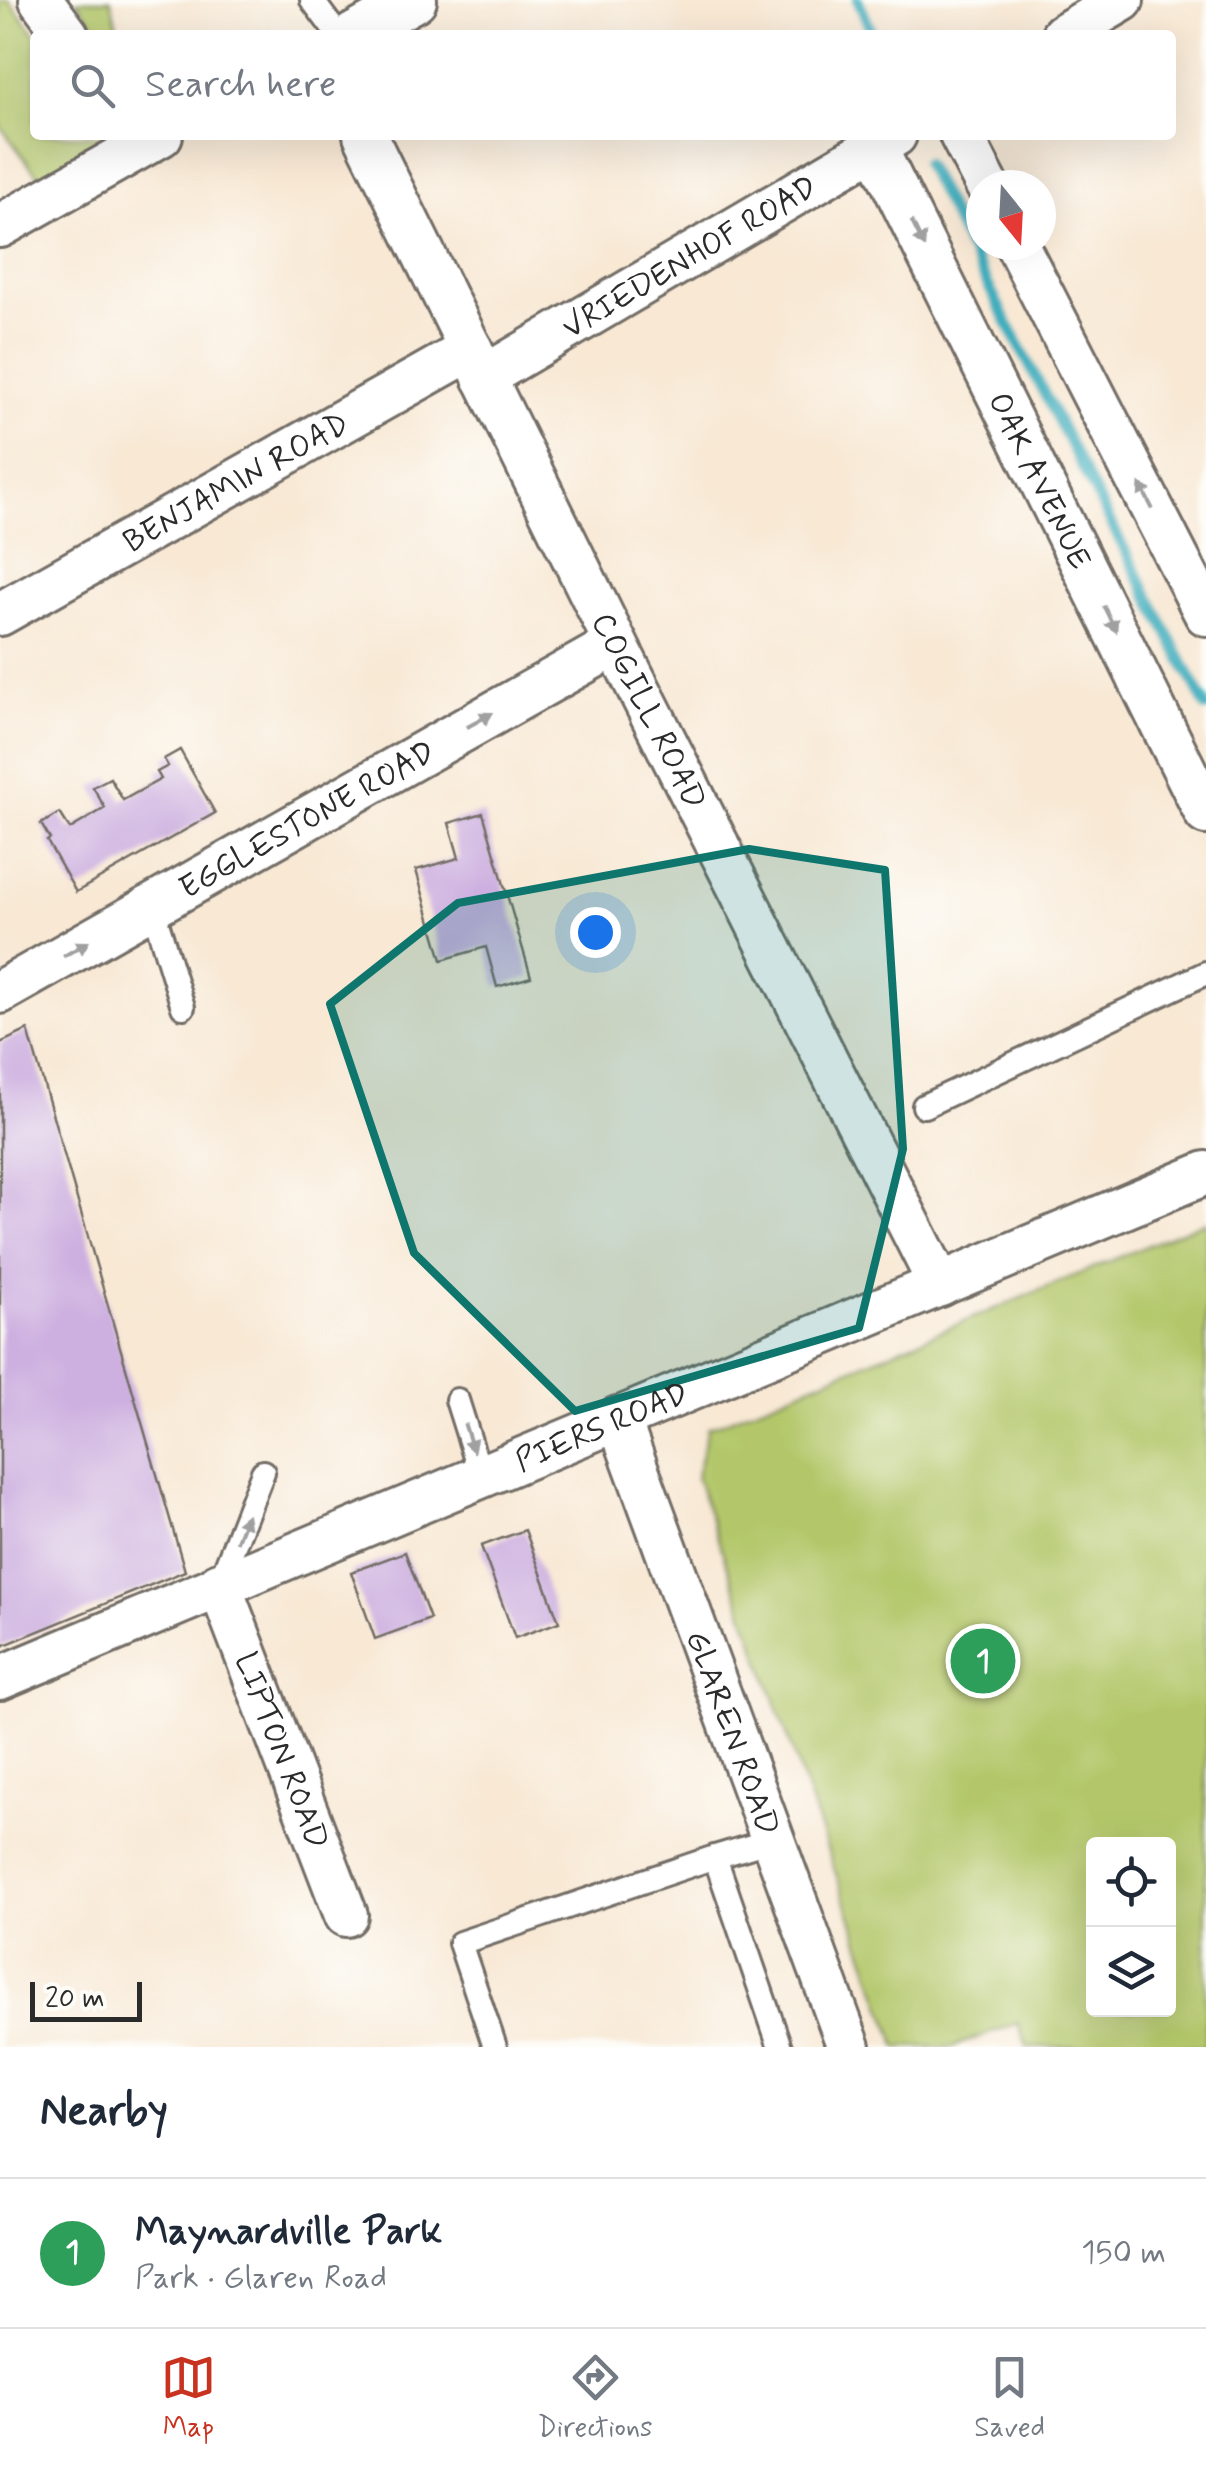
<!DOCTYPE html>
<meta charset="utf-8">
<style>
:root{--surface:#fff;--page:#f2f2f3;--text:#1f2937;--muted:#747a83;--line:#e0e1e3;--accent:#c8321e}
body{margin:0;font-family:Mynerve,sans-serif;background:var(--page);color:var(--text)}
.controls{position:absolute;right:30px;bottom:30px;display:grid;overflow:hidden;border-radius:10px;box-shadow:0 10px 40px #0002}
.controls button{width:90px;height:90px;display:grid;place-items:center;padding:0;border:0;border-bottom:2px solid var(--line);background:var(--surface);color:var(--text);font:50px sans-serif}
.compass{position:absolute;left:966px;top:170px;width:90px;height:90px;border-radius:50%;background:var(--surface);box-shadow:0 10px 40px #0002;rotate:162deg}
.scale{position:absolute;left:30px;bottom:25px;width:112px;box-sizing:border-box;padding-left:10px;border:5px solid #2b2b2b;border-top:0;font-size:28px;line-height:35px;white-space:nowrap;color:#2b2b2b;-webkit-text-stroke:8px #fdfcf7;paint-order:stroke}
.you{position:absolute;left:595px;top:932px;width:35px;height:35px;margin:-25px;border:8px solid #fff;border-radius:50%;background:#1a73e8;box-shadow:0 0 0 15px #1a73e833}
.badge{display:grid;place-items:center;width:65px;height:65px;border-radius:50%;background:var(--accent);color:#fff;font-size:32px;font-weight:700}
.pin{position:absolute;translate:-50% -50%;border:5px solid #fff;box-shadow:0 2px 10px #0006}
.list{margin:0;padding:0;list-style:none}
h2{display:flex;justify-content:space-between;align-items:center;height:130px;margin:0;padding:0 40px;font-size:42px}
h2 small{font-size:32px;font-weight:400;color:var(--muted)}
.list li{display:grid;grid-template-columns:65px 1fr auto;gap:30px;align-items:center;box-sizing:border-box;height:150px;padding:0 40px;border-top:2px solid var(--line)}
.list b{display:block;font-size:38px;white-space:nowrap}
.list p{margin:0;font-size:32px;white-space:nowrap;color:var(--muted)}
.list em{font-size:32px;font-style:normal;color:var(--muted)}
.icon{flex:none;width:55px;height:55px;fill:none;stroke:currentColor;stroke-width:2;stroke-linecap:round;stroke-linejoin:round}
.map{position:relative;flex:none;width:1206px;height:2047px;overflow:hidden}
.search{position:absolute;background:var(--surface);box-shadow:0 10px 40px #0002;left:30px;right:30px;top:30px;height:110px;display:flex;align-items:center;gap:25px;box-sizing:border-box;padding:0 35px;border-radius:10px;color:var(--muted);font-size:38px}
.sheet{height:280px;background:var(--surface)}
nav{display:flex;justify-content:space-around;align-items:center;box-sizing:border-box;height:140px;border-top:2px solid var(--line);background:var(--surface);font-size:28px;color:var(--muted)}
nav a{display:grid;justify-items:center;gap:5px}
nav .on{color:var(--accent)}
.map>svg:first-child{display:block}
.green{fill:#b3c76b;stroke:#6f794b;stroke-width:2.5;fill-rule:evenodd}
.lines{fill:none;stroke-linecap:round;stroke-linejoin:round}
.stream{stroke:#40aebe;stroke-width:11}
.building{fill:#cdb0e0}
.lane-casing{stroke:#736d66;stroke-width:28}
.street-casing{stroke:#736d66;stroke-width:48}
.lane{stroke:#fff;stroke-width:22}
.street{stroke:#fff;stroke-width:42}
.oneway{fill:#a0a0a0}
.marked{fill:#0f766e;fill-opacity:0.2;stroke:#0f766e;stroke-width:8;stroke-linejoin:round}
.labels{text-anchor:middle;stroke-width:10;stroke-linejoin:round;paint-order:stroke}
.street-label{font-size:32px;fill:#2b2b2b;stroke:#fdfcf7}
</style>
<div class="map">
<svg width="1206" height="2047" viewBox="0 0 1206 2047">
<rect width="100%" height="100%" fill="#fdfcf7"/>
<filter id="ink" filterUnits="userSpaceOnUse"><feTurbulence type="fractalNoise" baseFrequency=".01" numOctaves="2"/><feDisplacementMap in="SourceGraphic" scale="20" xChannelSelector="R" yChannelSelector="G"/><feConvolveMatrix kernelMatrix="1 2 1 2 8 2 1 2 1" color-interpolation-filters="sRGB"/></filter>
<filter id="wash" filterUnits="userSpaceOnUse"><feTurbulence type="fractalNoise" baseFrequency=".0048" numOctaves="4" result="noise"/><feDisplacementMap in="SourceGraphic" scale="40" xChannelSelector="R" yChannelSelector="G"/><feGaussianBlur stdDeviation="2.25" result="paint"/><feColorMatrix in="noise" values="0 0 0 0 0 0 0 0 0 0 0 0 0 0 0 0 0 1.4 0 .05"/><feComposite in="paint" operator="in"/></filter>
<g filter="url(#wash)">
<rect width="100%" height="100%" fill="#f8e8d4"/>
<g class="green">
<polygon points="0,0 9,0 36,35 35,135 110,135 115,142 41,180 0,126"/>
<polygon points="76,0 111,0 119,35 102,35"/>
<path d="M1206,1221V2047H1027L1018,2023L952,2047H897L696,1477L708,1428ZM1168,1844V2010H1094V1844Z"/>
</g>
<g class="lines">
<g class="stream">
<polyline points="858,0 873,35"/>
<polyline points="925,163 1206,707"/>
</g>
</g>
<g id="blocks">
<g class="building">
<polygon points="180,750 215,813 76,892 47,841 50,839 41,824 60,813 70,829 105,808 93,787 110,778 123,800 161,779 157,772 168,766 164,759"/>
<polygon points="483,813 531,977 497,987 486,947 442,960 416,870 459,858 449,823"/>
<polygon points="28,1030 185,1571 0,1647 0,1043"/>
<polygon points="525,1530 559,1622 515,1638 481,1546"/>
<polygon points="405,1552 430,1619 375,1639 351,1572"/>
</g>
</g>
</g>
<g filter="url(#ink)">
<use href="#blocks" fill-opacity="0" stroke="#736d66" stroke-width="2.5"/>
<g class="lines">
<g class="lane-casing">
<g id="lane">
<polyline points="312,0 338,35"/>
<polyline points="152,906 183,1007"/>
<polyline points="924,1106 1206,973"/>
<polyline points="457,1400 481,1476"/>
<polyline points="219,1584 263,1472"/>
<polyline points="715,1857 772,1840"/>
<polyline points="495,2047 460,1943 715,1857 780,2047"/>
</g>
</g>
<g class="street-casing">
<g id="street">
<polyline points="41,0 67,35"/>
<polyline points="353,35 415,0"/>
<polyline points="1063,35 1122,0"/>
<path id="s1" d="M365,135L616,644L940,1285"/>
<polyline points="961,135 987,185"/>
<path id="s2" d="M875,147L1206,813"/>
<polyline points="0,226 161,135"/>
<polyline points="1017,245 1206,614"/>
<path id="s3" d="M484,377L895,135"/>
<path id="s4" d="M0,614L471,349"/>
<path id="s5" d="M0,992L616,644"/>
<path id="s6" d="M618,1418L849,2047"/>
<path id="s7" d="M219,1584L346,1915"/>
<path id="s8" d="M0,1678L1206,1173"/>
</g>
</g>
<use href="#lane" class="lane"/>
<use href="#street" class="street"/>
</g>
<defs><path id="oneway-solid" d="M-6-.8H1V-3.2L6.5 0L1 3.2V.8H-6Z" transform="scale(2.5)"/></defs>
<g class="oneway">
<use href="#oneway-solid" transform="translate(918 234) rotate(64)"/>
<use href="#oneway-solid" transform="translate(1146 496) rotate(-117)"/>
<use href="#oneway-solid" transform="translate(1110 619) rotate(64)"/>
<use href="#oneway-solid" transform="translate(480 720) rotate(-29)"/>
<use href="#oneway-solid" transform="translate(76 949) rotate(-30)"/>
<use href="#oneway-solid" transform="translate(469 1438) rotate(72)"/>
<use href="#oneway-solid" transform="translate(242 1528) rotate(-69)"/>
</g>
</g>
<path class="marked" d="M749,849L885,870L903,1149L859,1328L575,1411L414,1253L330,1004L458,903Z"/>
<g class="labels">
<g class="street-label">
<text dy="11" stroke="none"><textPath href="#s3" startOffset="238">VRIEDENHOF ROAD</textPath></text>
<text dy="11" stroke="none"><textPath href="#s2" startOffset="372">OAK AVENUE</textPath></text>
<text dy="11" stroke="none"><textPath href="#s4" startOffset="270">BENJAMIN ROAD</textPath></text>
<text dy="11" stroke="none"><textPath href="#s1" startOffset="642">COGILL ROAD</textPath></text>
<text dy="11" stroke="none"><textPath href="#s5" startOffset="352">EGGLESTONE ROAD</textPath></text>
<text dy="11" stroke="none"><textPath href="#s8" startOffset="652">PIERS ROAD</textPath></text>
<text dy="11" stroke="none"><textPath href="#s6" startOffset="335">GLAREN ROAD</textPath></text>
<text dy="11" stroke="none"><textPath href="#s7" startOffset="178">LIPTON ROAD</textPath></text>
</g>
</g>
</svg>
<div class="controls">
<button><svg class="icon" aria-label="locate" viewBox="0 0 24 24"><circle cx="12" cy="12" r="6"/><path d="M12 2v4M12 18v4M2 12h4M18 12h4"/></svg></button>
<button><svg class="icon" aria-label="layers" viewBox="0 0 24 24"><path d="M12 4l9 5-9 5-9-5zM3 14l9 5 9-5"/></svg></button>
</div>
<svg class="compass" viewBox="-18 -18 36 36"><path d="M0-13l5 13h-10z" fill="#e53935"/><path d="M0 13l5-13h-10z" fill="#747a83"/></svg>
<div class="scale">20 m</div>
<div class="you"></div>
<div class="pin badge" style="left:983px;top:1661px;background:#2e9e5b">1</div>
<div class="search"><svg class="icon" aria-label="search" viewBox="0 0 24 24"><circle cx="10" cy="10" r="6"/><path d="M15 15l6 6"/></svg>Search here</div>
</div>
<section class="sheet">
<h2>Nearby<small></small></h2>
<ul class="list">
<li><span class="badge" style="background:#2e9e5b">1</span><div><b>Maynardville Park</b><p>Park · Glaren Road</p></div><em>150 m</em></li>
</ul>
</section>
<nav>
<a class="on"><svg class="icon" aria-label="map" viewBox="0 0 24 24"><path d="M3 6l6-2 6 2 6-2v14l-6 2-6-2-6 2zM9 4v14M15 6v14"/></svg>Map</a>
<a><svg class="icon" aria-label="directions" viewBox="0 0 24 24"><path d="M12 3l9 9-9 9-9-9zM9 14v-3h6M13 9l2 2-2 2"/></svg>Directions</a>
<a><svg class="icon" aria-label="saved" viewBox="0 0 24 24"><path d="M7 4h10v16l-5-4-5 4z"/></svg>Saved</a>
</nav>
